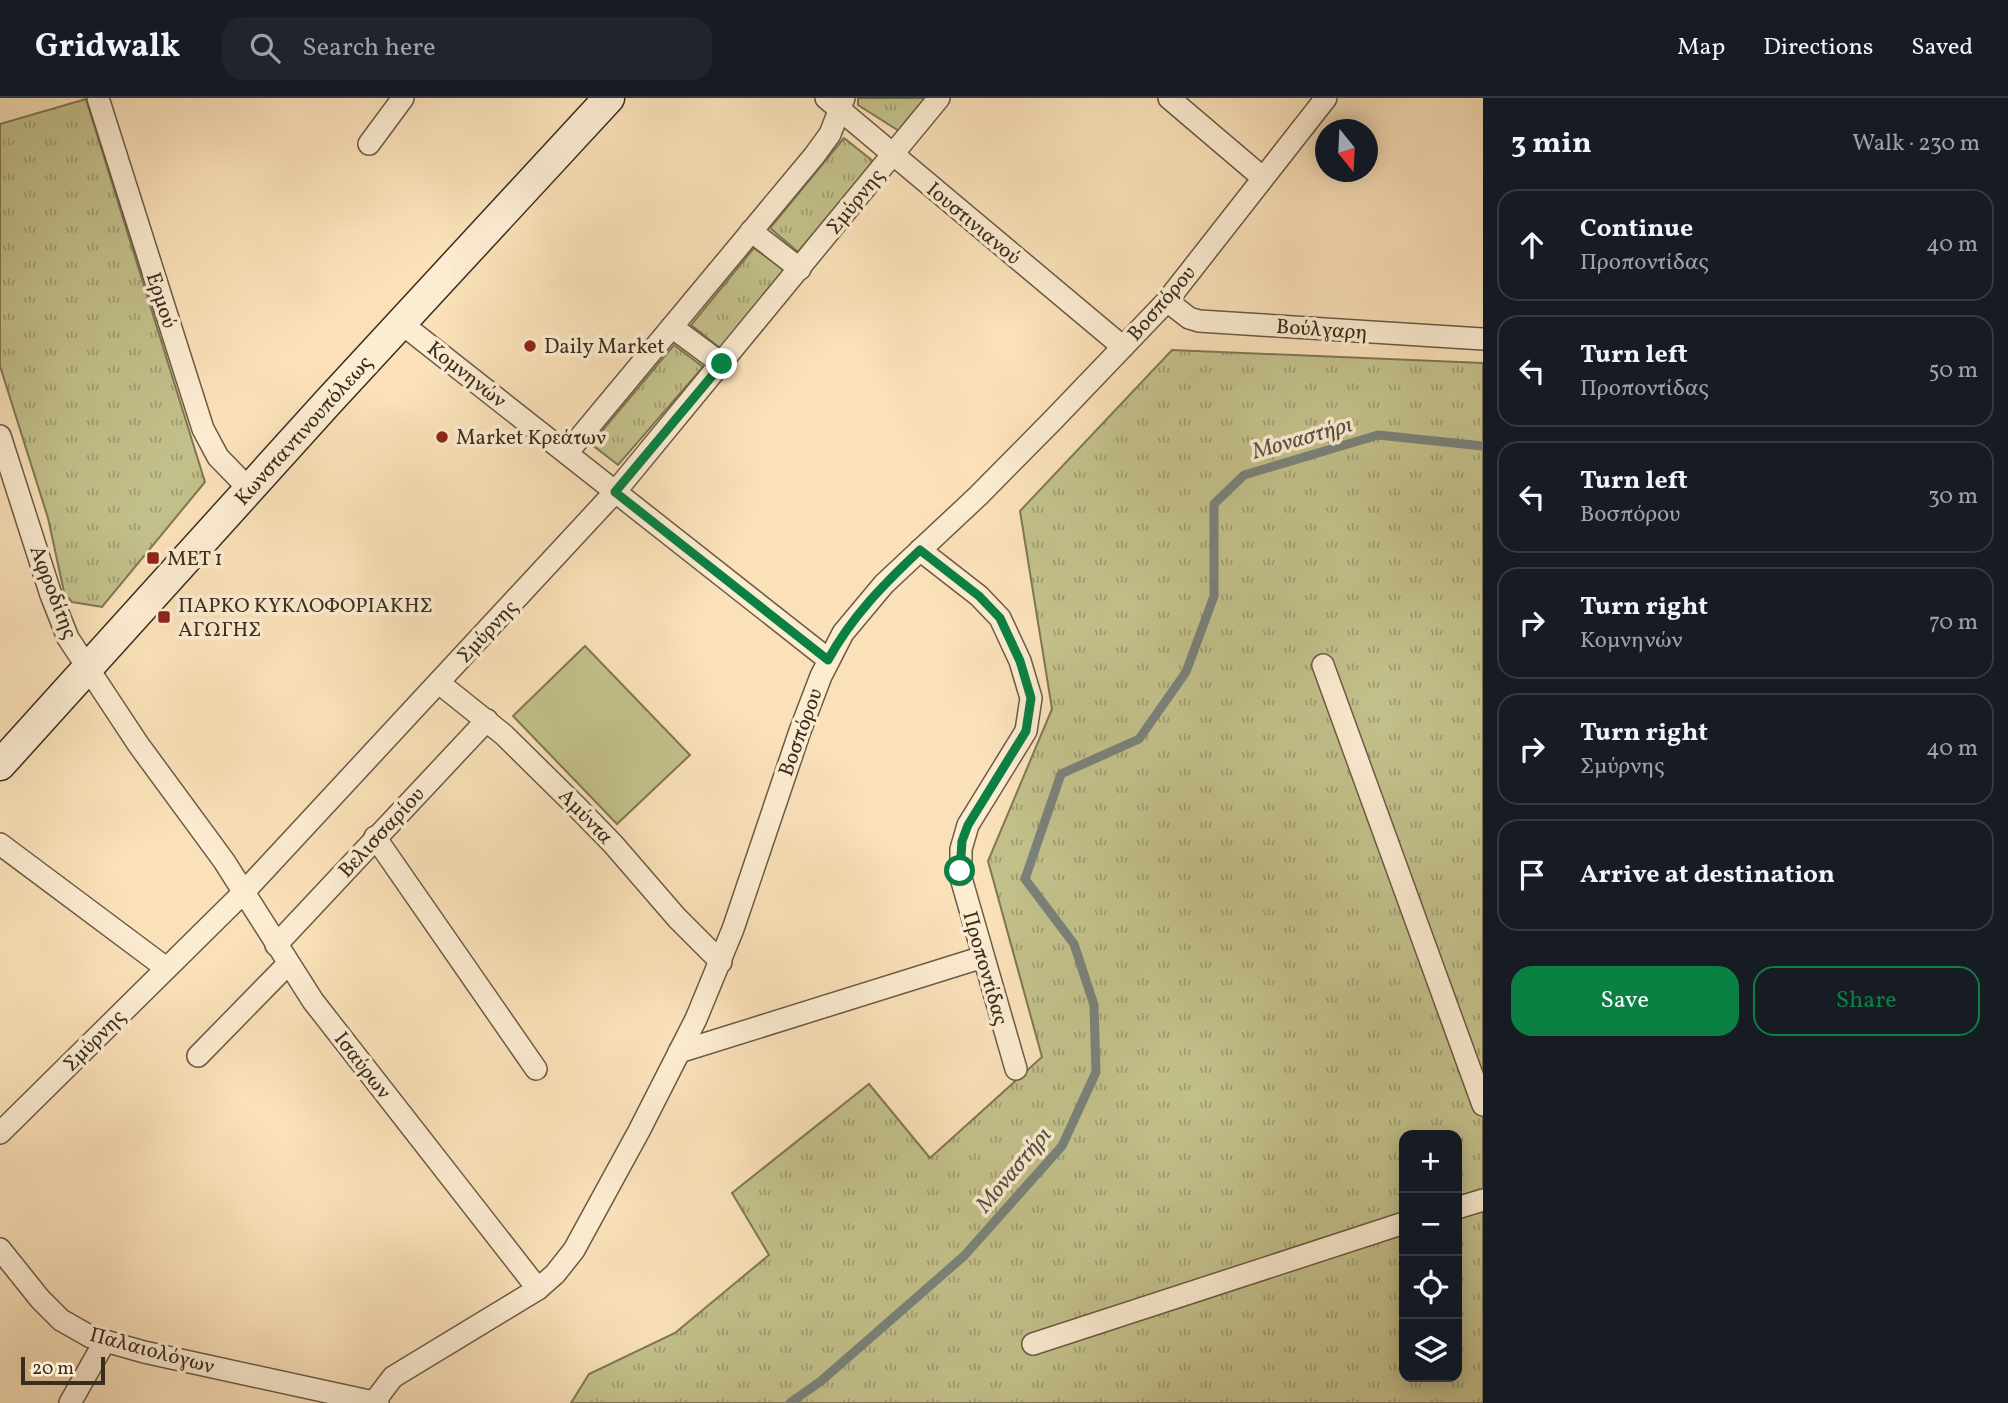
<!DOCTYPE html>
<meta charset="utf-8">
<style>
:root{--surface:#171b24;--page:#20242c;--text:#f1f3f6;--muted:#9ea1a6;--line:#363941;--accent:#0b8043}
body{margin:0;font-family:Vollkorn,serif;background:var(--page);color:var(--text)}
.controls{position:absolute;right:21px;bottom:21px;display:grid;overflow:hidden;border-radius:14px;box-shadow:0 4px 18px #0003}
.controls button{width:63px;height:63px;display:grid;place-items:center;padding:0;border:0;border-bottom:2px solid var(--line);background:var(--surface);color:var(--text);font:35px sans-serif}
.compass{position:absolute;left:1315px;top:21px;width:63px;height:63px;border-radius:50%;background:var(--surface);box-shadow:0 4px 18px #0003;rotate:162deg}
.scale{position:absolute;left:21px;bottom:18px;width:84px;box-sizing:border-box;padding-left:7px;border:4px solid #3b2d1d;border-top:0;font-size:19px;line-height:24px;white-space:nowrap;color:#3b2d1d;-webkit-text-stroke:5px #fcecd2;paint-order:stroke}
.stop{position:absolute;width:21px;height:21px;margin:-16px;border:5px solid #0b8043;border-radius:50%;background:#fff}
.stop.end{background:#0b8043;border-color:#fff;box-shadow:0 2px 7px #0008}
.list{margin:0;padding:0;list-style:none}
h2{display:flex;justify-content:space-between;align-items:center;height:91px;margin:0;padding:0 28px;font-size:30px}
h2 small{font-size:23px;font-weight:400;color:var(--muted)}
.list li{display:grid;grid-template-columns:46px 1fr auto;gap:21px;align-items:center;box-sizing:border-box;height:112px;margin:0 14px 14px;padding:0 14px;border:2px solid var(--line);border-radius:21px}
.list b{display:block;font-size:26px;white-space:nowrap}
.list p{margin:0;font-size:23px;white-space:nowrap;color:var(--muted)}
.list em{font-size:23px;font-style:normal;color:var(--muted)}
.actions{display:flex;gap:14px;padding:21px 28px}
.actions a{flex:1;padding:16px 0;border:2px solid var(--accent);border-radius:21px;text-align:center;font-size:24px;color:var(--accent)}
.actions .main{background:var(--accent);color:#fff}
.icon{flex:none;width:38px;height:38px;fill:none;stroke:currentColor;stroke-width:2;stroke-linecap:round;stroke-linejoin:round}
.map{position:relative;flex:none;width:1483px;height:1305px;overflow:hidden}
header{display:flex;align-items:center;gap:42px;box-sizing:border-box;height:98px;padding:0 35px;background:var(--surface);border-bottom:2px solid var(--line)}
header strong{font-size:33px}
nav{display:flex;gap:38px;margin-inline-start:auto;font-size:24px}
.search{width:490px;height:63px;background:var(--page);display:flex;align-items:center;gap:18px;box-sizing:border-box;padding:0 24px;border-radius:21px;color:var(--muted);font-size:26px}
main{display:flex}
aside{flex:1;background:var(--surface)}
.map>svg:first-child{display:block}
.grass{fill:url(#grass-tufts);stroke:#7f7754;stroke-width:2;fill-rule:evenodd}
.pitch{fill:#c3c18b;stroke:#7f7754;stroke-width:2}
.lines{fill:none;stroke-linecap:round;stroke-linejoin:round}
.stream{stroke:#7a827b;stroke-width:9}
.street-casing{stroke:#6b5a44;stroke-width:24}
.secondary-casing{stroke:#3b2d1d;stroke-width:33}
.street{stroke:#fcecd2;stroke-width:21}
.secondary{stroke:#fcecd2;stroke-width:30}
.route{stroke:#0b8043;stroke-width:9}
.poi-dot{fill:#8f2418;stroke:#fcecd2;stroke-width:2.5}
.labels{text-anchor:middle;stroke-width:7;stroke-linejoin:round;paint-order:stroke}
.street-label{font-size:21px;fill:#3b2d1d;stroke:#fcecd2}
.poi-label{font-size:21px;fill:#3b2d1d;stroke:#fcecd2;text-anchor:start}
.water-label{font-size:23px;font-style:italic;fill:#555044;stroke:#fcecd2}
</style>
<header>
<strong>Gridwalk</strong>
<div class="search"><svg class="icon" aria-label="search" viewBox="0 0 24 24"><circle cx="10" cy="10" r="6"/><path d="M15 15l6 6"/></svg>Search here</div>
<nav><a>Map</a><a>Directions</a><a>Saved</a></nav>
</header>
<main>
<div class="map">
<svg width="1483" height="1305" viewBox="0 0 1483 1305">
<defs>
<pattern id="grass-tufts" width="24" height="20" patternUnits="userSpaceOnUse" patternTransform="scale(1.75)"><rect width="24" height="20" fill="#c3c18b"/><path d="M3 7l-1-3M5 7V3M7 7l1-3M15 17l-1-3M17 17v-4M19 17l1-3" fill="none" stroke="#a09d71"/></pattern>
</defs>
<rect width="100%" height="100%" fill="#fae1b9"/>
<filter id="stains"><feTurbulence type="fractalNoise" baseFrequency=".00286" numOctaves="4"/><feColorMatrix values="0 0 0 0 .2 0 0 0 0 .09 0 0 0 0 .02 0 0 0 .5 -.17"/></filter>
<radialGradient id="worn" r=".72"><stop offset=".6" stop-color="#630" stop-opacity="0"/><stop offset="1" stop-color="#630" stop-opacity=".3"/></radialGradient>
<g class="grass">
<polygon points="858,0 927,0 899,33 858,7"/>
<polygon points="86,1 205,384 102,509 72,504 64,494 48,420 0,268 0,26"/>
<polygon points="844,40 874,64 798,154 770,130"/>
<polygon points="754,150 784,172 720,250 691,227"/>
<polygon points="674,247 703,269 618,367 591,346"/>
<path d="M1172,252L1483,265V1305H571L589,1276L675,1235L769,1157L732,1095L869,986L930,1060L1042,959L988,763L1052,611L1020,413ZM1404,1037H1457V1279H1404Z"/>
</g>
<polygon class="pitch" points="585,548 690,657 617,726 513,618"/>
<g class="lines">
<polyline class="stream" points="790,1305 821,1283 964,1158 1062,1048 1096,974 1094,907 1074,846 1025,781 1061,676 1139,641 1186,574 1214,498 1214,406 1244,377 1378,337 1483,348"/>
<g class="street-casing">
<g id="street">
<polyline points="98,0 203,331 218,359 249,391"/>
<polyline points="826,0 1123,249"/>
<polyline points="1169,0 1263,80"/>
<polyline points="369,46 403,0"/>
<polyline points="751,133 800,171"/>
<polyline points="1167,203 1189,220 1199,223 1483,241"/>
<polyline points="401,225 829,562"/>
<polyline points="672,229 722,266"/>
<polyline points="0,338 51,497 68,540 138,646 224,763 313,903 538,1191 393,1279 374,1304"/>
<polyline points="567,355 814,58 830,36 844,0"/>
<polyline points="920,452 979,498 1000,520 1020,563 1031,600 1026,633 968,727 961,751 961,780 1016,971"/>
<polyline points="1323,567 1483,1007"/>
<polyline points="439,585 504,637 575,707 613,746 677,820 721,864"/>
<polyline points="375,739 536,971"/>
<polyline points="0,746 166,870"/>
<polyline points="276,847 487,622"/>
<polyline points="679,954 983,859"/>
<polyline points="198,958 288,866"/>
<polyline points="0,1035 243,795 615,394 939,0"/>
<polyline points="1457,1110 1483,1102"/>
<polyline points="0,1151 40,1201 61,1222 91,1239 144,1254 378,1305"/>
<polyline points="538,1191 555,1176 574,1152 639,1033 696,921 733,831 800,633 821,578 843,535 884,486 978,398 1054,321 1167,203 1326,0"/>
<polyline points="1033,1246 1404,1125"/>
<polyline points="70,1305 105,1243"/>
</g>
</g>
<g class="secondary-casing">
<polyline id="secondary" points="0,667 329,303 609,0"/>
</g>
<use href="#street" class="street"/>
<use href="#secondary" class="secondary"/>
</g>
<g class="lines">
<path class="route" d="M722,266L615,394L828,562C852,518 884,486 920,452L979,498L1000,520L1020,563L1031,600L1026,633L968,727L962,743L960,773"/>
</g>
<g class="poi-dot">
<circle cx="530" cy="248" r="7"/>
<circle cx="442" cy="339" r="7"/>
<rect x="146" y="453" width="14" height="14" rx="3.5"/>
<rect x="157" y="512" width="14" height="14" rx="3.5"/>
</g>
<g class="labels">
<g class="street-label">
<text transform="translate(855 103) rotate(-51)" y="7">Σμύρνης</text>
<text transform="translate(974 125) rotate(40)" y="7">Ιουστινιανού</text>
<text transform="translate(162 202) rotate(72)" y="7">Ερμού</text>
<text transform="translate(1161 205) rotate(-49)" y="7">Βοσπόρου</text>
<text transform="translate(1322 231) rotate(4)" y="7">Βούλγαρη</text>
<text transform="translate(467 276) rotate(38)" y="7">Κομνηνών</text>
<text transform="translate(303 332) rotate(-48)" y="7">Κωνσταντινουπόλεως</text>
<text transform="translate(54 494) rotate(69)" y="7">Αφροδίτης</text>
<text transform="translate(487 533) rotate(-47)" y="7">Σμύρνης</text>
<text transform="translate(800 634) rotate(-70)" y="7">Βοσπόρου</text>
<text transform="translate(586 718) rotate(46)" y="7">Αμύντα</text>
<text transform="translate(381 734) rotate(-47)" y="7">Βελισσαρίου</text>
<text transform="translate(986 870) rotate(74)" y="7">Προποντίδας</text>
<text transform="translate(94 942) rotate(-45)" y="7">Σμύρνης</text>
<text transform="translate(363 967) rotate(52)" y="7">Ισαύρων</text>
<text transform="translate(152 1252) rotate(15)" y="7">Παλαιολόγων</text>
</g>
<g class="poi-label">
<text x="544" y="255">Daily Market</text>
<text x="456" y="346">Market Κρεάτων</text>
<text x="167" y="467">ΜΕΤ 1</text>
<text x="178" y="514">ΠΑΡΚΟ ΚΥΚΛΟΦΟΡΙΑΚΗΣ<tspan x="178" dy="24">ΑΓΩΓΗΣ</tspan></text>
</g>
<g class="water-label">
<text transform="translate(1302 339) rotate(-16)" y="8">Μοναστήρι</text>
<text transform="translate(1013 1071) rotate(-50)" y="8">Μοναστήρι</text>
</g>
</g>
<rect width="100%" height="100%" filter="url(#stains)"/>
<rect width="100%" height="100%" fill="url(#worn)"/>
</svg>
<div class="controls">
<button>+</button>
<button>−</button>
<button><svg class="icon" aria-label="locate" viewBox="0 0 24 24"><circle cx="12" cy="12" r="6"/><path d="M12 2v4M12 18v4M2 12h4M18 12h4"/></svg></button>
<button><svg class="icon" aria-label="layers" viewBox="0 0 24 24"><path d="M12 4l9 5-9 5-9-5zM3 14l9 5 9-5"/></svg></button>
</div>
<svg class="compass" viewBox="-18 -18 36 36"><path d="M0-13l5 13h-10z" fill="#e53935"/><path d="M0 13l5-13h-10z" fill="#9ea1a6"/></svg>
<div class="scale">20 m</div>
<div class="stop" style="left:960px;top:773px"></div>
<div class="stop end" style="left:722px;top:266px"></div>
</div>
<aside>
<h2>3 min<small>Walk · 230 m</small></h2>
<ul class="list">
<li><svg class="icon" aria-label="ahead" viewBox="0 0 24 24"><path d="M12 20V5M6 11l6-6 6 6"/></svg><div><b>Continue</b><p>Προποντίδας</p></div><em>40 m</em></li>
<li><svg class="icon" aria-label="left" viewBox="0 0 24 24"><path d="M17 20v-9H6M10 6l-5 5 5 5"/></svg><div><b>Turn left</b><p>Προποντίδας</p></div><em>50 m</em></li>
<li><svg class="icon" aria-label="left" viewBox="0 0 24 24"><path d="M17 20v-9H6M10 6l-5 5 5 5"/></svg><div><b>Turn left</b><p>Βοσπόρου</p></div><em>30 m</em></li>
<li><svg class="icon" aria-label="right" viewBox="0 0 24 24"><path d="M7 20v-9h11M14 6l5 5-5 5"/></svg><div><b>Turn right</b><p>Κομνηνών</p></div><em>70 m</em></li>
<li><svg class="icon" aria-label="right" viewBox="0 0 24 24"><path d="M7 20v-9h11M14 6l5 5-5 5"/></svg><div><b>Turn right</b><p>Σμύρνης</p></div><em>40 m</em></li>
<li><svg class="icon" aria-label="arrive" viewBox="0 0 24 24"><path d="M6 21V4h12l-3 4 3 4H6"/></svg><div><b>Arrive at destination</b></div></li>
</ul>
<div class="actions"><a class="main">Save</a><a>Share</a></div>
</aside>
</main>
